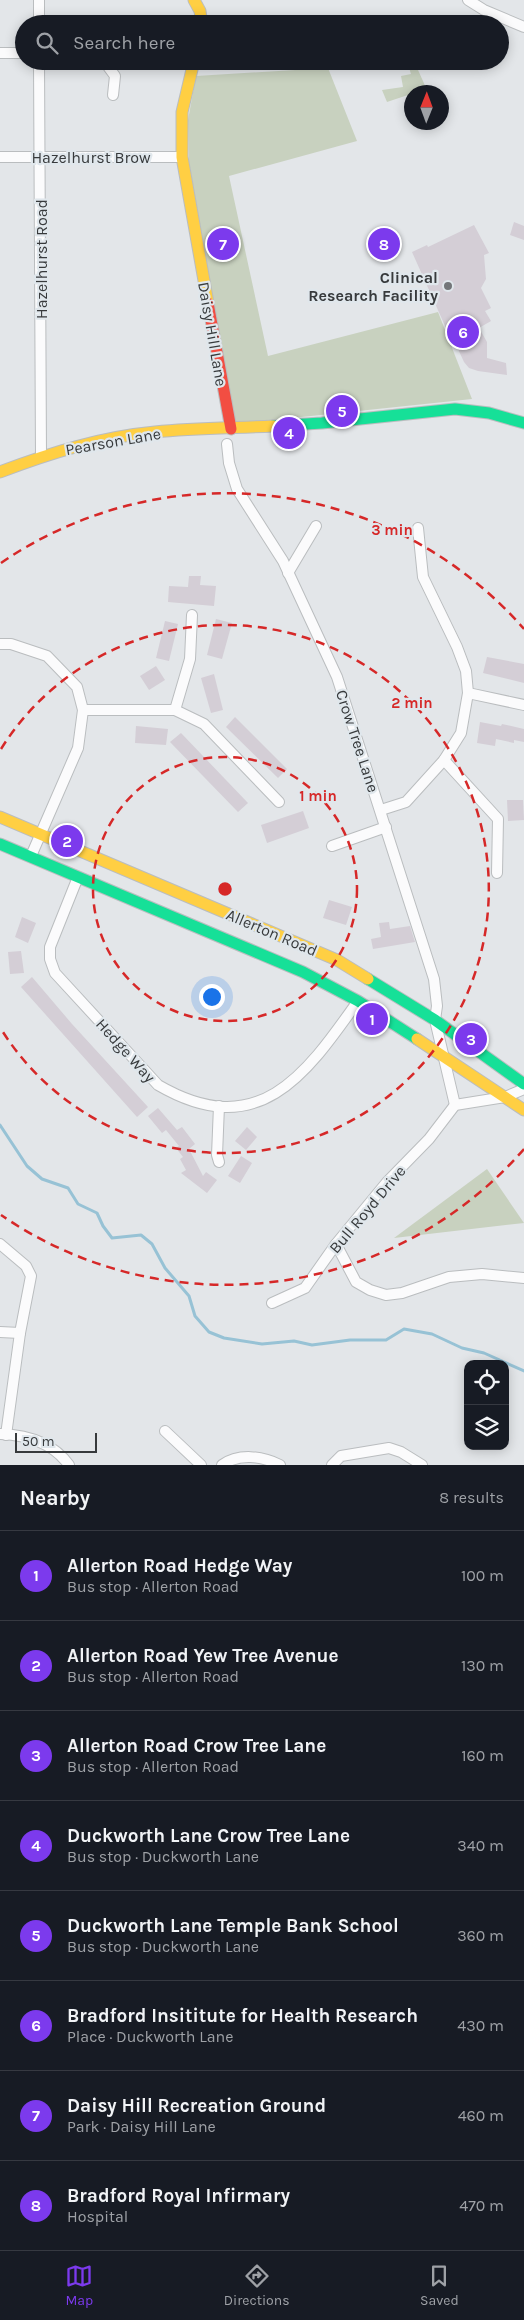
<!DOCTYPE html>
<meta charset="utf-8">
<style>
:root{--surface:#171b24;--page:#20242c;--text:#f1f3f6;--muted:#9ea1a6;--line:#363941;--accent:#7c3aed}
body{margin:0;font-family:Karla,sans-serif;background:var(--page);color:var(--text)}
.controls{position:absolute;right:15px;bottom:15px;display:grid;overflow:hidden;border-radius:10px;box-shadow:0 2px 12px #0003}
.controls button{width:45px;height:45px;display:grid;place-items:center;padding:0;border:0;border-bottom:1px solid var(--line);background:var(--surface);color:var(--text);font:25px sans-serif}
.compass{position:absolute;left:404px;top:85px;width:45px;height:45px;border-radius:50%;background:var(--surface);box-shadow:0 2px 12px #0003;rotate:1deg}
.scale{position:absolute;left:15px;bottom:12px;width:82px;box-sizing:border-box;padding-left:5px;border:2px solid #373a3c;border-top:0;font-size:14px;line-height:18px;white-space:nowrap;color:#373a3c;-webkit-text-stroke:4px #e0e7ec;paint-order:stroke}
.you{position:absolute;left:211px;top:996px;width:18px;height:18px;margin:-12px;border:4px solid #fff;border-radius:50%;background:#1a73e8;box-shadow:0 0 0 8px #1a73e833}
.badge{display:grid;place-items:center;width:32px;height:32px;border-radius:50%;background:var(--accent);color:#fff;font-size:16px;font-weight:700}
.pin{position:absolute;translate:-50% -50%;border:2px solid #fff;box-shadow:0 1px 5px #0006}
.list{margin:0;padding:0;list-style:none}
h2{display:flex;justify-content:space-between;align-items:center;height:65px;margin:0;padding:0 20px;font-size:21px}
h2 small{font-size:16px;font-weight:400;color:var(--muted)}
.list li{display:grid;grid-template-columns:32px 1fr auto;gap:15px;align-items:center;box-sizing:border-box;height:90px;padding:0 20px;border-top:1px solid var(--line)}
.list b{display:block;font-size:19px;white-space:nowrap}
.list p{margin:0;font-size:16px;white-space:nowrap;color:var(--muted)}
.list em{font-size:16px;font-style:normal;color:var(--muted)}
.icon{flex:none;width:28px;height:28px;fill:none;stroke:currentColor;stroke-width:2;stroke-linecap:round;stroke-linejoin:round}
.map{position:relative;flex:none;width:524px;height:1465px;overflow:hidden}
.search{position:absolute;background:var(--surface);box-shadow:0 2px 12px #0003;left:15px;right:15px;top:15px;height:55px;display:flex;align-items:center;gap:12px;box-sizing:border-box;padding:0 18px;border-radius:28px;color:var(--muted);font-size:19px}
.sheet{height:785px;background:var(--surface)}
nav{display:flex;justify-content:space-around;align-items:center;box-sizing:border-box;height:70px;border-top:1px solid var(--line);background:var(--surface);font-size:14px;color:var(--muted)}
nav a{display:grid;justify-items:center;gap:2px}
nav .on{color:var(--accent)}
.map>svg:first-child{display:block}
.green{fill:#c8d1bf}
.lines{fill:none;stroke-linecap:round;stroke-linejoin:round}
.stream{stroke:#97c2d5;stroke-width:3}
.building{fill:#d4ced6}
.street-casing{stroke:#babdbf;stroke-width:12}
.fast-casing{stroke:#babdbf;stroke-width:13}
.slow-casing{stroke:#babdbf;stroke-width:13}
.jam-casing{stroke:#babdbf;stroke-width:13}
.street{stroke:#fbfbfc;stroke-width:10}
.fast{stroke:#16e098;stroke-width:11}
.slow{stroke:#ffcf43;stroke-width:11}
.jam{stroke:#f24e42;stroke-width:11}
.ring{fill:none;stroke:#d62828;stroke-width:2.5;stroke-dasharray:9 6}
.poi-dot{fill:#737679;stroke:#e0e7ec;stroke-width:2}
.labels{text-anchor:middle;stroke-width:4.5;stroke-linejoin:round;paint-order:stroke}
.street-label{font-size:16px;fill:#373a3c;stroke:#e0e7ec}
.poi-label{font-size:16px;font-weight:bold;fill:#373a3c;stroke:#e0e7ec;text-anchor:end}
.centre{fill:#d62828;stroke:#e0e7ec;stroke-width:2.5}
.ring-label{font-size:15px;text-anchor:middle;font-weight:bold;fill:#d62828;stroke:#e0e7ec;stroke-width:4.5;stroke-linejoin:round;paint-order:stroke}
</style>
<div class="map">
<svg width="524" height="1465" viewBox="0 0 524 1465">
<rect width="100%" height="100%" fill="#e3e6e9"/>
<g class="green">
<polygon points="407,61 414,61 427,90 412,92 411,94 387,102 382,90 403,87 401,76 411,74"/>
<polygon points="328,68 357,141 229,176 268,356 438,312 472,399 235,424 189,162 188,120 196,76"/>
<polygon points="487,1169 524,1223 394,1238"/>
</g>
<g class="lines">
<polyline class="stream" points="0,1125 27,1166 42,1179 68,1188 78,1204 97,1213 103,1226 112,1238 141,1235 152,1244 165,1268 189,1296 195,1316 209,1332 224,1338 262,1344 294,1341 312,1345 350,1340 386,1340 404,1329 432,1334 462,1348 484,1353 524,1371"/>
</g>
<g class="building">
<polygon points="514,222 524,226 524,240 510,235"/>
<polygon points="474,225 489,253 484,255 486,279 481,288 491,308 485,311 491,321 479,328 487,342 487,358 506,363 507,375 478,371 469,368 464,362 452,336 450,337 412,252 427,245 428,247"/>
<polygon points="189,576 201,576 200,585 216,586 214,606 168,602 169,586 188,587"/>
<polygon points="216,619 232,623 222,659 207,655"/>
<polygon points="165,621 178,624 169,661 156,658"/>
<polygon points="487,657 524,664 524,683 483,673"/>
<polygon points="156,666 165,680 149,690 140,676"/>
<polygon points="214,674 223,710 211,713 201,678"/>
<polygon points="235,717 287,769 278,778 226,727"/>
<polygon points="480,722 501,726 502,724 524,729 524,742 514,740 514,743 496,739 495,746 477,743"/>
<polygon points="136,726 168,729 166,745 135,743"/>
<polygon points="181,733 248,803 238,812 170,742"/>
<polygon points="507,800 523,800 524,820 508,821"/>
<polygon points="303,811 309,828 267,843 261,825"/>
<polygon points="329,900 352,907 346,925 323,918"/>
<polygon points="22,917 36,923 28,943 15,937"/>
<polygon points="389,922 390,929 410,926 415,942 373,949 371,939 381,937 379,923"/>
<polygon points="21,951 24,973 10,974 8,952"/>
<polygon points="32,977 72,1024 148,1107 137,1117 21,987"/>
<polygon points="158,1108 177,1130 182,1127 195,1144 189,1149 203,1176 206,1172 217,1180 207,1193 181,1173 186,1170 180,1159 183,1157 176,1148 179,1146 166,1130 162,1133 148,1116"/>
<polygon points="247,1127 257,1137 246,1150 235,1141"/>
<polygon points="241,1156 252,1163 240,1183 228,1176"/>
</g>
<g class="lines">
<g class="street-casing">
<g id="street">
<polyline points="39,0 39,24"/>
<polyline points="468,0 484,10 524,27"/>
<polyline points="0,53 24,53"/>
<polyline points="39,61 41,456"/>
<polyline points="104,61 115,76 113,95"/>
<polyline points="0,157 182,157"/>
<polyline points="227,444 229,463 237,489 283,561 337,677 434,979 437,1006 435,1020 455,1105"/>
<polyline points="288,573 316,526"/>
<polyline points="0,644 11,644 47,656 77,687 83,710 78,748 31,856"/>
<polyline points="468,693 524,705"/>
<polyline points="83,710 175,710 204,724 279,802"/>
<polyline points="175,710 190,659 192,615"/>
<polyline points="444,760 498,819 497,873"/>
<polyline points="381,810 406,802 444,760 461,733 468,693 466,671 457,647 423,577 418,528"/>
<polyline points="332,846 386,827"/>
<path d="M78,877L50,947V959L55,973L158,1085C258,1143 305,1076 358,1001"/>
<polyline points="219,1106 217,1155 219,1162"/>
<polyline points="0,1244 26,1266 31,1276 20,1333 6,1435"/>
<polyline points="336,1244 356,1282 370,1290 386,1295 402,1293 449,1277 482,1274 524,1278"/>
<polyline points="272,1303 305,1288 336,1244 387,1182 429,1139 455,1105 505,1097 524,1089"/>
<polyline points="0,1332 20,1333"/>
<polyline points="165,1431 201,1465"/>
<path d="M1,1434C28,1435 53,1443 69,1465"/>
<path d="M222,1465C239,1453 262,1456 280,1465"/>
<polyline points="332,1465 341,1456 389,1448 401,1452 422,1465"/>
</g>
</g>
<g class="fast-casing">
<g id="fast">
<polyline points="273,426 322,423 455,409 489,413 524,423"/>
<polyline points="0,844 303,972 358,1001 417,1039"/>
<polyline points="368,979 435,1020 524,1084"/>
</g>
</g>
<g class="slow-casing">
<g id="slow">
<polyline points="194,0 200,11 202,24"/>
<polyline points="194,61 182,112 182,157 208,303"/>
<path d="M0,472C50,453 101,437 155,432C194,428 234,428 273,426"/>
<polyline points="0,817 337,960 368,979"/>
<polyline points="417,1039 524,1110"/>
</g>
</g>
<g class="jam-casing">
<polyline id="jam" points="208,303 231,429"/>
</g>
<use href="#street" class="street"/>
<use href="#fast" class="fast"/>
<use href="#slow" class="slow"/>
<use href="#jam" class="jam"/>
</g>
<g class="ring">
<circle cx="225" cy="889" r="132"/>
<path d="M1 749A264 264 0 1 1 1 1029"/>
<path d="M524 1149A396 396 0 0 1 1 1215M1 563A396 396 0 0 1 524 629"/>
</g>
<circle class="poi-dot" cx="448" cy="286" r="5"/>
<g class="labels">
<g class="street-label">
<text x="91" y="163">Hazelhurst Brow</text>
<text transform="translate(41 259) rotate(-90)" y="6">Hazelhurst Road</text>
<text transform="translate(213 334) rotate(80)" y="6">Daisy Hill Lane</text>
<text transform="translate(113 441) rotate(-10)" y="6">Pearson Lane</text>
<text transform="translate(358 741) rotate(72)" y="6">Crow Tree Lane</text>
<text transform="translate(272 932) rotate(23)" y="6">Allerton Road</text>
<text transform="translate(126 1050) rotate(48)" y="6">Hedge Way</text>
<text transform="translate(367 1209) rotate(-50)" y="6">Bull Royd Drive</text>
</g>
<g class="poi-label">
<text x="438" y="283">Clinical<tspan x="438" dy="18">Research Facility</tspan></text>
</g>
</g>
<circle cx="225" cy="889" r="8" class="centre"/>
<g class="ring-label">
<text x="392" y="535">3 min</text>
<text x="412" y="708">2 min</text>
<text x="318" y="801">1 min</text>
</g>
</svg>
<div class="controls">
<button><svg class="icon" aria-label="locate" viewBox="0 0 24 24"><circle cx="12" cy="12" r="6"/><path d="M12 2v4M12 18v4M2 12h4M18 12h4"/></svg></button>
<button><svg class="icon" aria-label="layers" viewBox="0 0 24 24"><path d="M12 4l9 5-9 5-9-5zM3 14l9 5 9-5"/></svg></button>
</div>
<svg class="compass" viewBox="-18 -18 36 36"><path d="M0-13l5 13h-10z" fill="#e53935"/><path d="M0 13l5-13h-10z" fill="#9ea1a6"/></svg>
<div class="scale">50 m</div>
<div class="you"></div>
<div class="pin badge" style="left:372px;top:1019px">1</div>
<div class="pin badge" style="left:67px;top:841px">2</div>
<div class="pin badge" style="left:471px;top:1039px">3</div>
<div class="pin badge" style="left:289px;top:433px">4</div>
<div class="pin badge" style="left:342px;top:411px">5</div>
<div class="pin badge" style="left:463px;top:332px">6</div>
<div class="pin badge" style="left:223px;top:244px">7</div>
<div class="pin badge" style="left:384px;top:244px">8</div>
<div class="search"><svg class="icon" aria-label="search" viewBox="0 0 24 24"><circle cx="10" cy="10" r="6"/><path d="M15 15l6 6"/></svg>Search here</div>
</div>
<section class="sheet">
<h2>Nearby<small>8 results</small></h2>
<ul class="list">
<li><span class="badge">1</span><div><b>Allerton Road Hedge Way</b><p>Bus stop · Allerton Road</p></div><em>100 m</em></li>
<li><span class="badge">2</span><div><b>Allerton Road Yew Tree Avenue</b><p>Bus stop · Allerton Road</p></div><em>130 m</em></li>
<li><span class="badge">3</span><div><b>Allerton Road Crow Tree Lane</b><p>Bus stop · Allerton Road</p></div><em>160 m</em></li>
<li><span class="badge">4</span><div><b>Duckworth Lane Crow Tree Lane</b><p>Bus stop · Duckworth Lane</p></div><em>340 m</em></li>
<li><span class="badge">5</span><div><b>Duckworth Lane Temple Bank School</b><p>Bus stop · Duckworth Lane</p></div><em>360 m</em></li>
<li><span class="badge">6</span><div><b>Bradford Insititute for Health Research</b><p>Place · Duckworth Lane</p></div><em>430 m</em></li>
<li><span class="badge">7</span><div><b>Daisy Hill Recreation Ground</b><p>Park · Daisy Hill Lane</p></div><em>460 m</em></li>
<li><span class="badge">8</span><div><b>Bradford Royal Infirmary</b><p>Hospital</p></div><em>470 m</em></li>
</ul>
</section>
<nav>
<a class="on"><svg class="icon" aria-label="map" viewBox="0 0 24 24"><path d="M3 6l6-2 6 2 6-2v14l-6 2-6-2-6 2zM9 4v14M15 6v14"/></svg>Map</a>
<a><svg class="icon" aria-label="directions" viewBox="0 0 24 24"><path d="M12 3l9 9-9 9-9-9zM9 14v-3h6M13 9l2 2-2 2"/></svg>Directions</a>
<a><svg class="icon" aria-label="saved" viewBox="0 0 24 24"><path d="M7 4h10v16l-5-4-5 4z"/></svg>Saved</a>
</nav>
